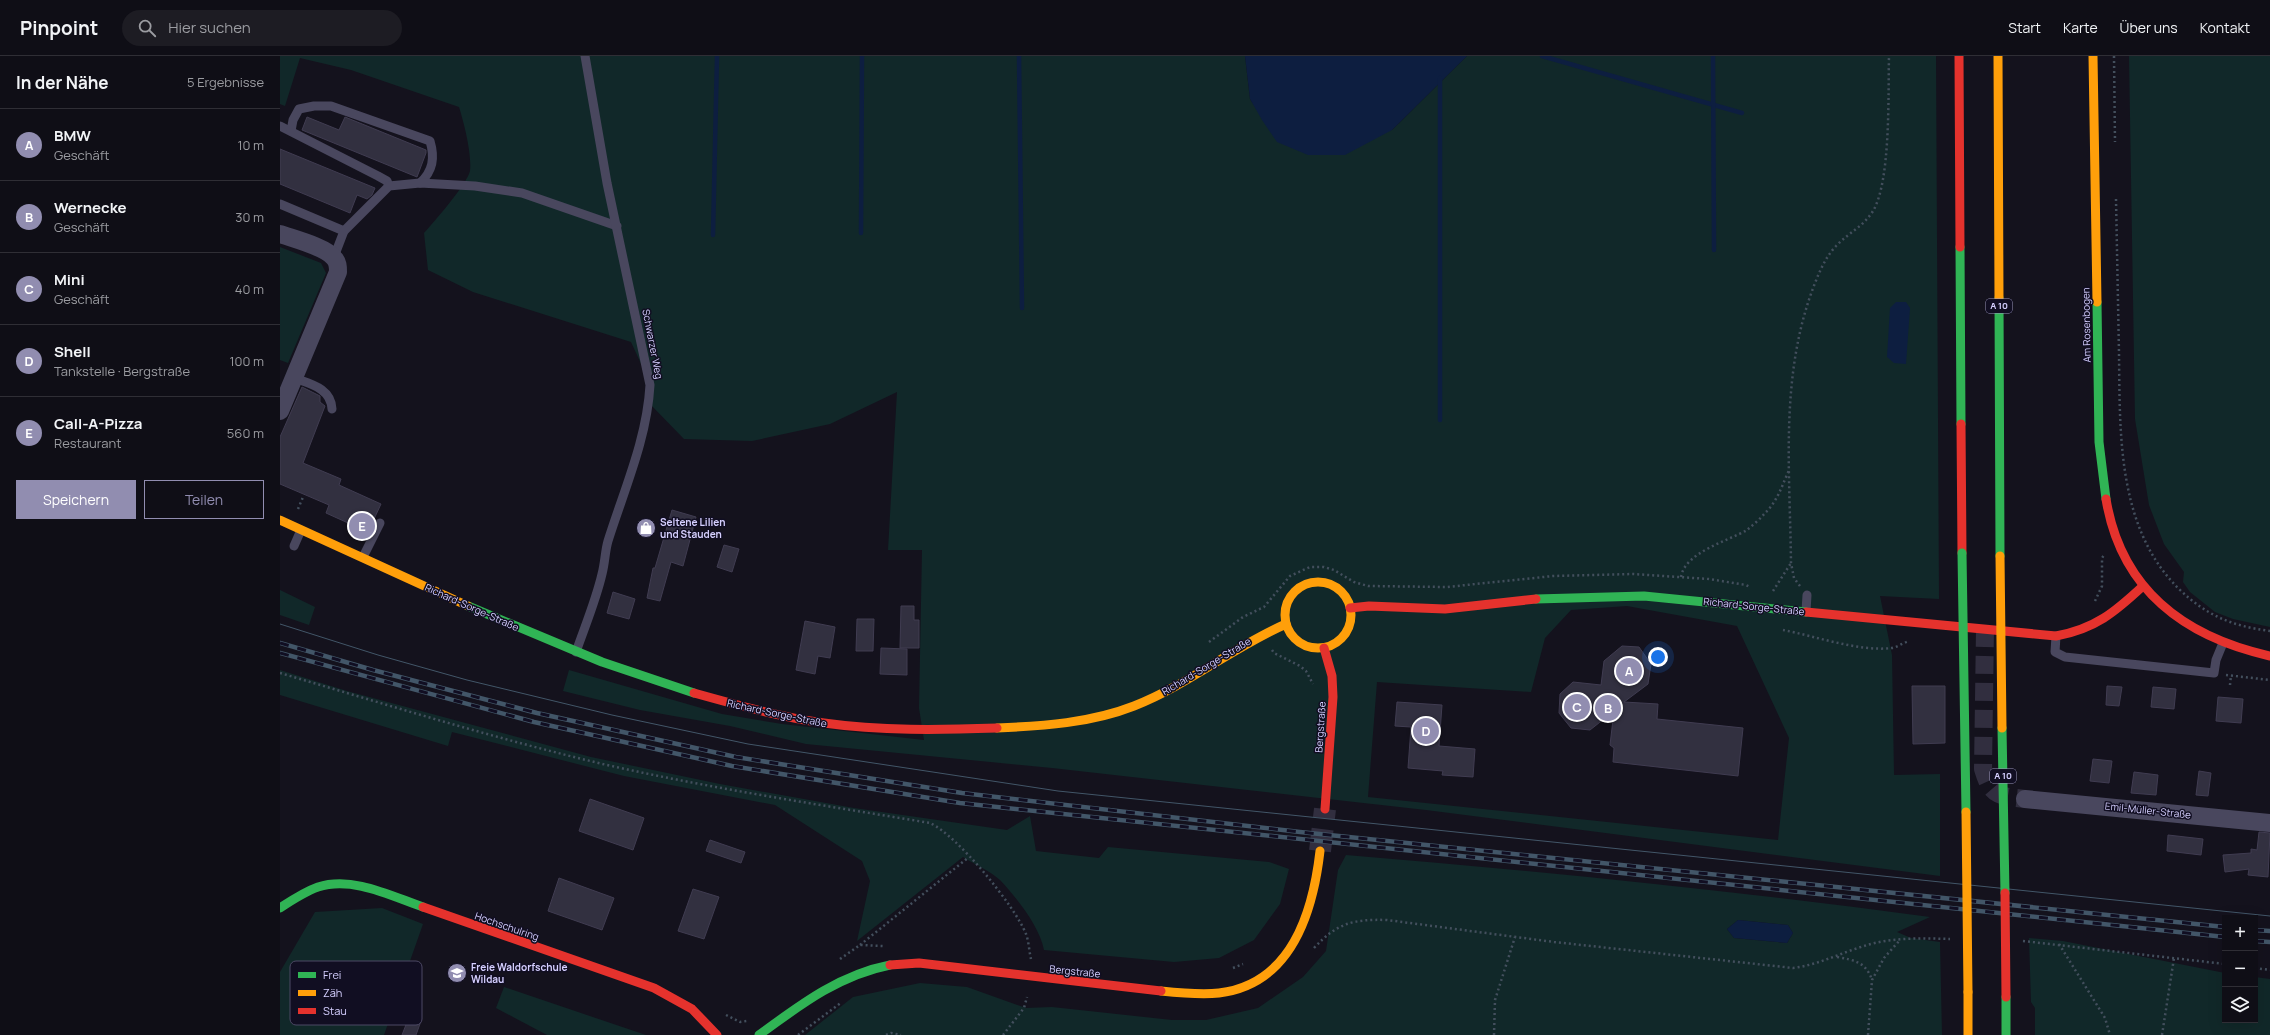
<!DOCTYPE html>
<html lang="de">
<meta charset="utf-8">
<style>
:root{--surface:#0f0e16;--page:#1d1c23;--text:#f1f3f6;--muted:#9b9ca1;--line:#2f2e35;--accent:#918db0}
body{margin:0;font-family:Manrope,sans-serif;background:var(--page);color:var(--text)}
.controls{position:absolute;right:12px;bottom:12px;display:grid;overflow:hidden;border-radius:0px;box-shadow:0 4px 16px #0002}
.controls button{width:36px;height:36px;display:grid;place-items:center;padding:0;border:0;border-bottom:1px solid var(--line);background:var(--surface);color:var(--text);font:20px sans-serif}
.you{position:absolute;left:1378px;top:601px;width:14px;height:14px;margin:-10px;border:3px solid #fff;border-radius:50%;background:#1a73e8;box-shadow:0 0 0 6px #1a73e833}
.badge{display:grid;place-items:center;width:26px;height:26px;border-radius:50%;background:var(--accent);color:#fff;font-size:13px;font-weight:700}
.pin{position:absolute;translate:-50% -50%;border:2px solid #fff;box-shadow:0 1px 4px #0006}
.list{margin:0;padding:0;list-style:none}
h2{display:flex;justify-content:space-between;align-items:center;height:52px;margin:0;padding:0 16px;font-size:17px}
h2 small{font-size:13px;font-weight:400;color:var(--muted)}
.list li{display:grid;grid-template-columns:26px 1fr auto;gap:12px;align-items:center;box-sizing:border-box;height:72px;padding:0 16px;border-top:1px solid var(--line)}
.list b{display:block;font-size:15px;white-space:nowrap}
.list p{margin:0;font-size:13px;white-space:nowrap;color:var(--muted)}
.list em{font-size:13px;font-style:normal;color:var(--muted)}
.actions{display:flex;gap:8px;padding:12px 16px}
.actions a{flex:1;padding:9px 0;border:1px solid var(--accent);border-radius:0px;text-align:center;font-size:14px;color:var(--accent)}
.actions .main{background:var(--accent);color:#fff}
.icon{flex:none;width:22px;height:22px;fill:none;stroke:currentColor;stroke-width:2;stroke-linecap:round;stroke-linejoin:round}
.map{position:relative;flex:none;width:1990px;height:979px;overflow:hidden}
header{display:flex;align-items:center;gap:24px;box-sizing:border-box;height:56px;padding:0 20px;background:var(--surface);border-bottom:1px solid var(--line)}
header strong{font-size:19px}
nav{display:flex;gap:22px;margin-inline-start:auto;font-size:14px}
.search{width:280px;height:36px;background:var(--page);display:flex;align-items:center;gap:10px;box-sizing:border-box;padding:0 14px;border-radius:22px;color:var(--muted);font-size:15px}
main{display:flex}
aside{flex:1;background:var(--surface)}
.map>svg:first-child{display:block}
.green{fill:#112829;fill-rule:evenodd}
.water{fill:#0d1e40}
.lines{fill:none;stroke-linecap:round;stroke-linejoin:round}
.stream{stroke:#0d1e40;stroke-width:4.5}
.building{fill:#323040;stroke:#403c51}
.street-tunnel{stroke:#312e3f;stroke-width:18;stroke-dasharray:18 9;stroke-linecap:butt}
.secondary-tunnel{stroke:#312e3f;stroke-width:22;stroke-dasharray:22 11;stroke-linecap:butt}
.path{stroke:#434f5d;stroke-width:2.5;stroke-dasharray:2 3;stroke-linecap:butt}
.lane{stroke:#49475e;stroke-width:9}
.street{stroke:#49475e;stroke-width:18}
.fast{stroke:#30b455;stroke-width:9}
.slow{stroke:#ff9f0a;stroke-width:9}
.jam{stroke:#e5322d;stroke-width:9}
.tram{stroke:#425668;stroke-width:1}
.rail-casing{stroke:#425668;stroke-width:4.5}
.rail{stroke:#110e22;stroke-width:3;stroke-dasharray:9;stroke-linecap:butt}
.fast-bridge{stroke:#30b455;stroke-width:9}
.slow-bridge{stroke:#ff9f0a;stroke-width:9}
.jam-bridge{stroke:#e5322d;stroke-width:9}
.labels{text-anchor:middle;stroke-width:3;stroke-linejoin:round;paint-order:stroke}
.shield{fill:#110e22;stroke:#9a95bd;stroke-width:1}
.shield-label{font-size:9px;font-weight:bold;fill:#d5cfff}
.street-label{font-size:10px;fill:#d5cfff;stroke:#110e22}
.poi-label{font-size:10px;font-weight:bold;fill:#d5cfff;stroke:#110e22;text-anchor:start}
.key{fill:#110e22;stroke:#4c4864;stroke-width:1}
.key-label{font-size:11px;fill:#d5cfff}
</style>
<header>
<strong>Pinpoint</strong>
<div class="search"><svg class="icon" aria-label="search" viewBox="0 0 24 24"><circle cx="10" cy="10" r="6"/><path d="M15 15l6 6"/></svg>Hier suchen</div>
<nav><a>Start</a><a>Karte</a><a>Über uns</a><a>Kontakt</a></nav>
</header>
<main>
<aside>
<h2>In der Nähe<small>5 Ergebnisse</small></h2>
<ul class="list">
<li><span class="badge">A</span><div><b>BMW</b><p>Geschäft</p></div><em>10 m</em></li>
<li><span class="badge">B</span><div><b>Wernecke</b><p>Geschäft</p></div><em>30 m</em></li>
<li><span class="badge">C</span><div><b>Mini</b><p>Geschäft</p></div><em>40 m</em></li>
<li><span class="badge">D</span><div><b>Shell</b><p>Tankstelle · Bergstraße</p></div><em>100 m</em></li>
<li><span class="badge">E</span><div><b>Call-A-Pizza</b><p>Restaurant</p></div><em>560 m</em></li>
</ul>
<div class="actions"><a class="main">Speichern</a><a>Teilen</a></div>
</aside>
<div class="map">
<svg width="1990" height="979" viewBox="0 0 1990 979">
<rect width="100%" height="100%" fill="#14121d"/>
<g class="green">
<path d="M0,0H965L970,43L998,86L1112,74L1187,0H1656L1659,543L1600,540L1612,599L1614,719L1660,718V820L1146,754L772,712L526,688L450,670L360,654L283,635L289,614L442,658L502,668L644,684L639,652L642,494H608L617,336L550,368L472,385L404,383L369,347L363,312L351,286L193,236L148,214L144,177C154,166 187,128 190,115C192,98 184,67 179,51L71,14L20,2L5,50L0,48ZM1347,550L1457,570L1509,682L1498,784L1088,741L1097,626L1251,636L1265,582L1291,554Z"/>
<polygon points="1849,0 1990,0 1990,571 1953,563 1935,556 1910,536 1903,526 1904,516 1884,488 1869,449 1855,363"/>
<polygon points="0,191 41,207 46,217 8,307 0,304"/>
<polygon points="0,534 35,551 29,569 0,559"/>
<path d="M0,614L67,635L311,701L440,728L574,752L727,774L750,760L756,795L819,802L828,791L989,806L1009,813L1000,848L974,884L939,902L894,906L764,894C760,871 736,841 720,824C710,815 694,808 683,801L577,885L590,825L582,805L495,749L344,720L172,676L168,690L0,639Z"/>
<path d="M1066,799C1262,815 1456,835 1650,861L1617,876L1631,882L1660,886L1662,979H525L573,941L640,927L687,931L746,952L772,951L892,964H926L978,952L1023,921L1046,895L1058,814ZM1458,864L1508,869L1513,877L1507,887L1454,882L1447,873Z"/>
<polygon points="102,852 143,868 104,979 0,979 0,916 35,856"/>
<polygon points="1749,882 1783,885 1945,917 1945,964 1975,964 1975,921 1990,923 1990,979 1755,979 1755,952 1751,946"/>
<polygon points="224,931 366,979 267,979 216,952"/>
</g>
<g class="water">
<polygon points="965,0 1187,0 1112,74 1065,99 1028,99 997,86 982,64 970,43"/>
<polygon points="1616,246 1626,246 1630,252 1626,308 1614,307 1607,301 1610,252"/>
<polygon points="1458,864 1508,869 1513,877 1507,887 1454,882 1447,873"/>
</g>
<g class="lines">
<g class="stream">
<polyline points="739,0 742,252"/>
<polyline points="1262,0 1462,57"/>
<polyline points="1433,0 1434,194"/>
<polyline points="1160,22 1160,364"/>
<polyline points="581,177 582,0"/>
<polyline points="433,179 437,0"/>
</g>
</g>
<g class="building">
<polygon points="27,61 59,74 65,61 146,94 146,97 137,121 22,74"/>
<polygon points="0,93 95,132 92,139 87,143 77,139 70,157 0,128"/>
<polygon points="22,331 40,340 40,346 45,350 23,407 61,423 59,429 101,448 88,476 46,457 49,449 0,428 0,381"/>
<polygon points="392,454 416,461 403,510 391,506 380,545 367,542 373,512 375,512"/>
<polygon points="444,489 459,493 452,516 437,511"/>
<polygon points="333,536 355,543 349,563 327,557"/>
<polygon points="621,550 634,550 634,564 639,564 639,592 620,592"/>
<polygon points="577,563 594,563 593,595 576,595"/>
<polygon points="525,565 555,571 550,602 538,600 535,618 516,614"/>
<polygon points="1342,590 1359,591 1371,608 1368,628 1344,646 1378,648 1377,663 1463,672 1458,720 1333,706 1334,692 1330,689 1334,655 1310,674 1291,672 1279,657 1280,638 1293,626 1321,629 1324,605"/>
<polygon points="601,592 627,593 627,619 600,618"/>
<polygon points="1632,630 1665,630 1665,687 1633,688"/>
<polygon points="1827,630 1842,631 1839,650 1826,649"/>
<polygon points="1873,631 1896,633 1894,653 1871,651"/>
<polygon points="1938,641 1963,643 1961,667 1936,665"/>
<polygon points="1117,646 1162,649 1159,690 1195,693 1193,721 1162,719 1163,715 1128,712 1131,671 1115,670"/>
<polygon points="1813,703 1832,705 1829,727 1810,725"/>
<polygon points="1919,715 1931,717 1928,740 1916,739"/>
<polygon points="1854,716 1878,719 1876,739 1851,737"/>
<polygon points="310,743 364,762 353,794 299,775"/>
<polygon points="1979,776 1990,777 1988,821 1968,819 1969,813 1945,816 1943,799 1971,797 1971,793 1977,794"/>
<polygon points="1888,779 1923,783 1921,799 1887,795"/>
<polygon points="430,784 465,796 461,807 426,795"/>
<polygon points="279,822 334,842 322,874 268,855"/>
<polygon points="413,833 439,841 424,883 398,875"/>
<polygon points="129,961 141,965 136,979 122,979"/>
</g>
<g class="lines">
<path class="street-tunnel" d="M1705,573L1703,713C1711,740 1718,740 1745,743"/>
<polyline class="secondary-tunnel" points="1040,795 1045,753"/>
<g class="path">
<polyline points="1834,0 1835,86"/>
<path d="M1836,143C1837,195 1838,246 1839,297C1840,378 1837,472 1899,533C1927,560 1952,570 1990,575"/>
<polyline points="18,453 23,441"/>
<path d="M1401,521C1405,496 1448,485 1467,474C1473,469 1480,463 1485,457C1497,446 1502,430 1509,414"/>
<path d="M1520,530L1514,522L1511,507C1510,416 1500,323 1532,235C1538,219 1544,203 1556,190C1568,177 1583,171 1593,155C1611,125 1608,37 1609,0"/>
<polyline points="1493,535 1511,507"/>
<polyline points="1815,545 1822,530 1822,502 1824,499"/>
<path d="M1503,574C1535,580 1579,596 1612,592C1617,591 1623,587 1629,585"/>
<polyline points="929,586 963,561 984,551 1010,520 1030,511 1044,511 1054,514 1074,526 1088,530 1167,531 1273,520 1353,518 1429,523 1466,529 1470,531"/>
<polyline points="992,594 994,597 1020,610 1026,615 1033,628"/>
<path d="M0,617C108,649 216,683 327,709C434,733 542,749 650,767C677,779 735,850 746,878C749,886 749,895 751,903"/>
<polyline points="1946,619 1990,624"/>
<polyline points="1950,629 1951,619"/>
<polyline points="1743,885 1945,908"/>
<polyline points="1779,888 1825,962 1830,979"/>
<polyline points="580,889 689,801"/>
<path d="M1034,892C1057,867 1073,863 1107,864L1274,886L1513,912C1537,909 1556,899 1578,892C1608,881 1639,882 1670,883"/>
<path d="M1557,901C1574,904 1586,906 1592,924"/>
<polyline points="560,903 580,889 603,890"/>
<polyline points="953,912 963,908"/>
<polyline points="1975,912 1990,914"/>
<polyline points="446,959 460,966 467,965"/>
<polyline points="518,979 562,946"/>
<polyline points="606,979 611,977 621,979"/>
<polyline points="723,979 744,952 747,941"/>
<polyline points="1214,979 1215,944 1235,881"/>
<polyline points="1588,979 1592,924 1604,902 1620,884"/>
<polyline points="1882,979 1894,902"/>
</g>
<g class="lane">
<polyline points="0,70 98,120 107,125 109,130"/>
<path d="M11,75L13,64L19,53L34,50H51L150,85C155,102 153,115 140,127"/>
<polyline points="0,148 64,175"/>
<polyline points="54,201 64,175 109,130 140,127 195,130 242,137 337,170"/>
<path d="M14,322C30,328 51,332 52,353"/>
<polyline points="14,490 21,474"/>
<polyline points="83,501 100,467"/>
<polyline points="1526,555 1527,539"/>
<polyline points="1776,580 1775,596 1785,601 1934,617 1936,604 1943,587"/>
<path d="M296,596C305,570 316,544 322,518C325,507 325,495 328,485C344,434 367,383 370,329L327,127L305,0"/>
</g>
<g class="street">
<path d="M0,178C14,183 46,191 54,202C58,206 58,211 58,216L0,355"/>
<polyline points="1745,743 1990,767"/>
</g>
<g class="fast">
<polyline points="1680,191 1681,368"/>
<polyline points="1719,242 1720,500"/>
<polyline points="1817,246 1819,386 1826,443"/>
<polyline points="1256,543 1364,540 1526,556"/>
<polyline points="188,550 322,606 414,637"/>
<path d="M0,852C12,844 24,836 38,831C73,820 111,840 143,851"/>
<polyline points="1726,941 1726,979"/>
<path d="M479,979C520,949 559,919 610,909"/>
</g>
<g class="slow">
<polyline points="1718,0 1719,242"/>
<polyline points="1813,0 1817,246"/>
<polyline points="0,464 188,550"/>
<circle cx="1038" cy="559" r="33"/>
<path d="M717,672C763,670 811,667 854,650C908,629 953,591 1006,568"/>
<path d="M881,935C900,937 921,939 939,937C1012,928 1033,856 1040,795"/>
<polyline points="1688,936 1688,979"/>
</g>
<g class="jam">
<polyline points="1679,0 1680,191"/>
<polyline points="1681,368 1682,497"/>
<path d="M1826,443C1841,534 1905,581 1990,600"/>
<polyline points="1070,552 1089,550 1165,553 1256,543"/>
<path d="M1526,556L1776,580C1815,573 1835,556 1863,530"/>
<polyline points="1044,592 1052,620 1053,641 1045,753"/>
<path d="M414,637C457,649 500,661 544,667C601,675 659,674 717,672"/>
<polyline points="143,851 374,932 412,953 437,979"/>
<polyline points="610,909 639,907 881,935"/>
</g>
<polyline class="tram" points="0,568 98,599 187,624 332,659 468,688 778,735 1990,860"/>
<g class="rail-casing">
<g id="rail">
<polyline points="0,587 93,614 257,657 456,701 682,737 1020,776 1945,871"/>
<polyline points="0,597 254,666 452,710 680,747 1945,881"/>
<polyline points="1975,874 1990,875"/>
<polyline points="1975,885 1990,886"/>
</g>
</g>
<use href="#rail" class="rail"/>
<g class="fast-bridge">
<polyline points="1682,497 1686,756"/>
<polyline points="1722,672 1725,837"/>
</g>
<g class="slow-bridge">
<polyline points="1720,500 1722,672"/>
<polyline points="1686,756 1688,936"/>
</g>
<polyline class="jam-bridge" points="1725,837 1726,941"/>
</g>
<defs>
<g id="shop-disc" transform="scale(1)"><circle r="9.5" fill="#918db0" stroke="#110e22"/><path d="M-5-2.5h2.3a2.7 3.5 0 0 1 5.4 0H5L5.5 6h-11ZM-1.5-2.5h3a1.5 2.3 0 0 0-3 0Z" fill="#fff"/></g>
<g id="university-disc" transform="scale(1)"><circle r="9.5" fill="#918db0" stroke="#110e22"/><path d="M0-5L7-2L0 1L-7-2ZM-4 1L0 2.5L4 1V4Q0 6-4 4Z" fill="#fff"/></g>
</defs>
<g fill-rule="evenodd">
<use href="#shop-disc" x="366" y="472"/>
<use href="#university-disc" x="177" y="917"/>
</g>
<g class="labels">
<g class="shield">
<rect x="1706" y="243" width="26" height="14" rx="3"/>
<rect x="1710" y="713" width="26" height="14" rx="3"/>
</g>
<g class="shield-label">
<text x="1719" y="253">A 10</text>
<text x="1723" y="723">A 10</text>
</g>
<g class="street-label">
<text transform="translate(1806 269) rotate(-91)" y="4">Am Rosenbogen</text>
<text transform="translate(373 288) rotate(79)" y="4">Schwarzer Weg</text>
<text transform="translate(1474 550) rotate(6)" y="4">Richard-Sorge-Straße</text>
<text transform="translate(192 551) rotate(24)" y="4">Richard-Sorge-Straße</text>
<text transform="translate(926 610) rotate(-31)" y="4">Richard-Sorge-Straße</text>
<text transform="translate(497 657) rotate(12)" y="4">Richard-Sorge-Straße</text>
<text transform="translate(1040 671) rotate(-86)" y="4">Bergstraße</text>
<text transform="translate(1868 754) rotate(6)" y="4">Emil-Müller-Straße</text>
<text transform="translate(227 870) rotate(19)" y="4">Hochschulring</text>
<text transform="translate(795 915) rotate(6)" y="4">Bergstraße</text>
</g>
<g class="poi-label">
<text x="380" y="470">Seltene Lilien<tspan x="380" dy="12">und Stauden</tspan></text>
<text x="191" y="915">Freie Waldorfschule<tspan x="191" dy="12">Wildau</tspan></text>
</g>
</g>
<rect x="10" y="905" width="132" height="64" rx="6" class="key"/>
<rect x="18" y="916" width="18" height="6" fill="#30b455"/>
<rect x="18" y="934" width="18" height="6" fill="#ff9f0a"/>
<rect x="18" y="952" width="18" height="6" fill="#e5322d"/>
<g class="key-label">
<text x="43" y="923">Frei</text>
<text x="43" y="941">Zäh</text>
<text x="43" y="959">Stau</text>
</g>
</svg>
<div class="controls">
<button>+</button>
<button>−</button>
<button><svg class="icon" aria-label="layers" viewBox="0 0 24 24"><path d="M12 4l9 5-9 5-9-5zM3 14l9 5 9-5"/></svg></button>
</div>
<div class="you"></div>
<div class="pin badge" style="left:1349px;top:615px">A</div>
<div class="pin badge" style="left:1328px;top:652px">B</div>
<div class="pin badge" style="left:1297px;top:651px">C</div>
<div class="pin badge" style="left:1146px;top:675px">D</div>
<div class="pin badge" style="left:82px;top:470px">E</div>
</div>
</main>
